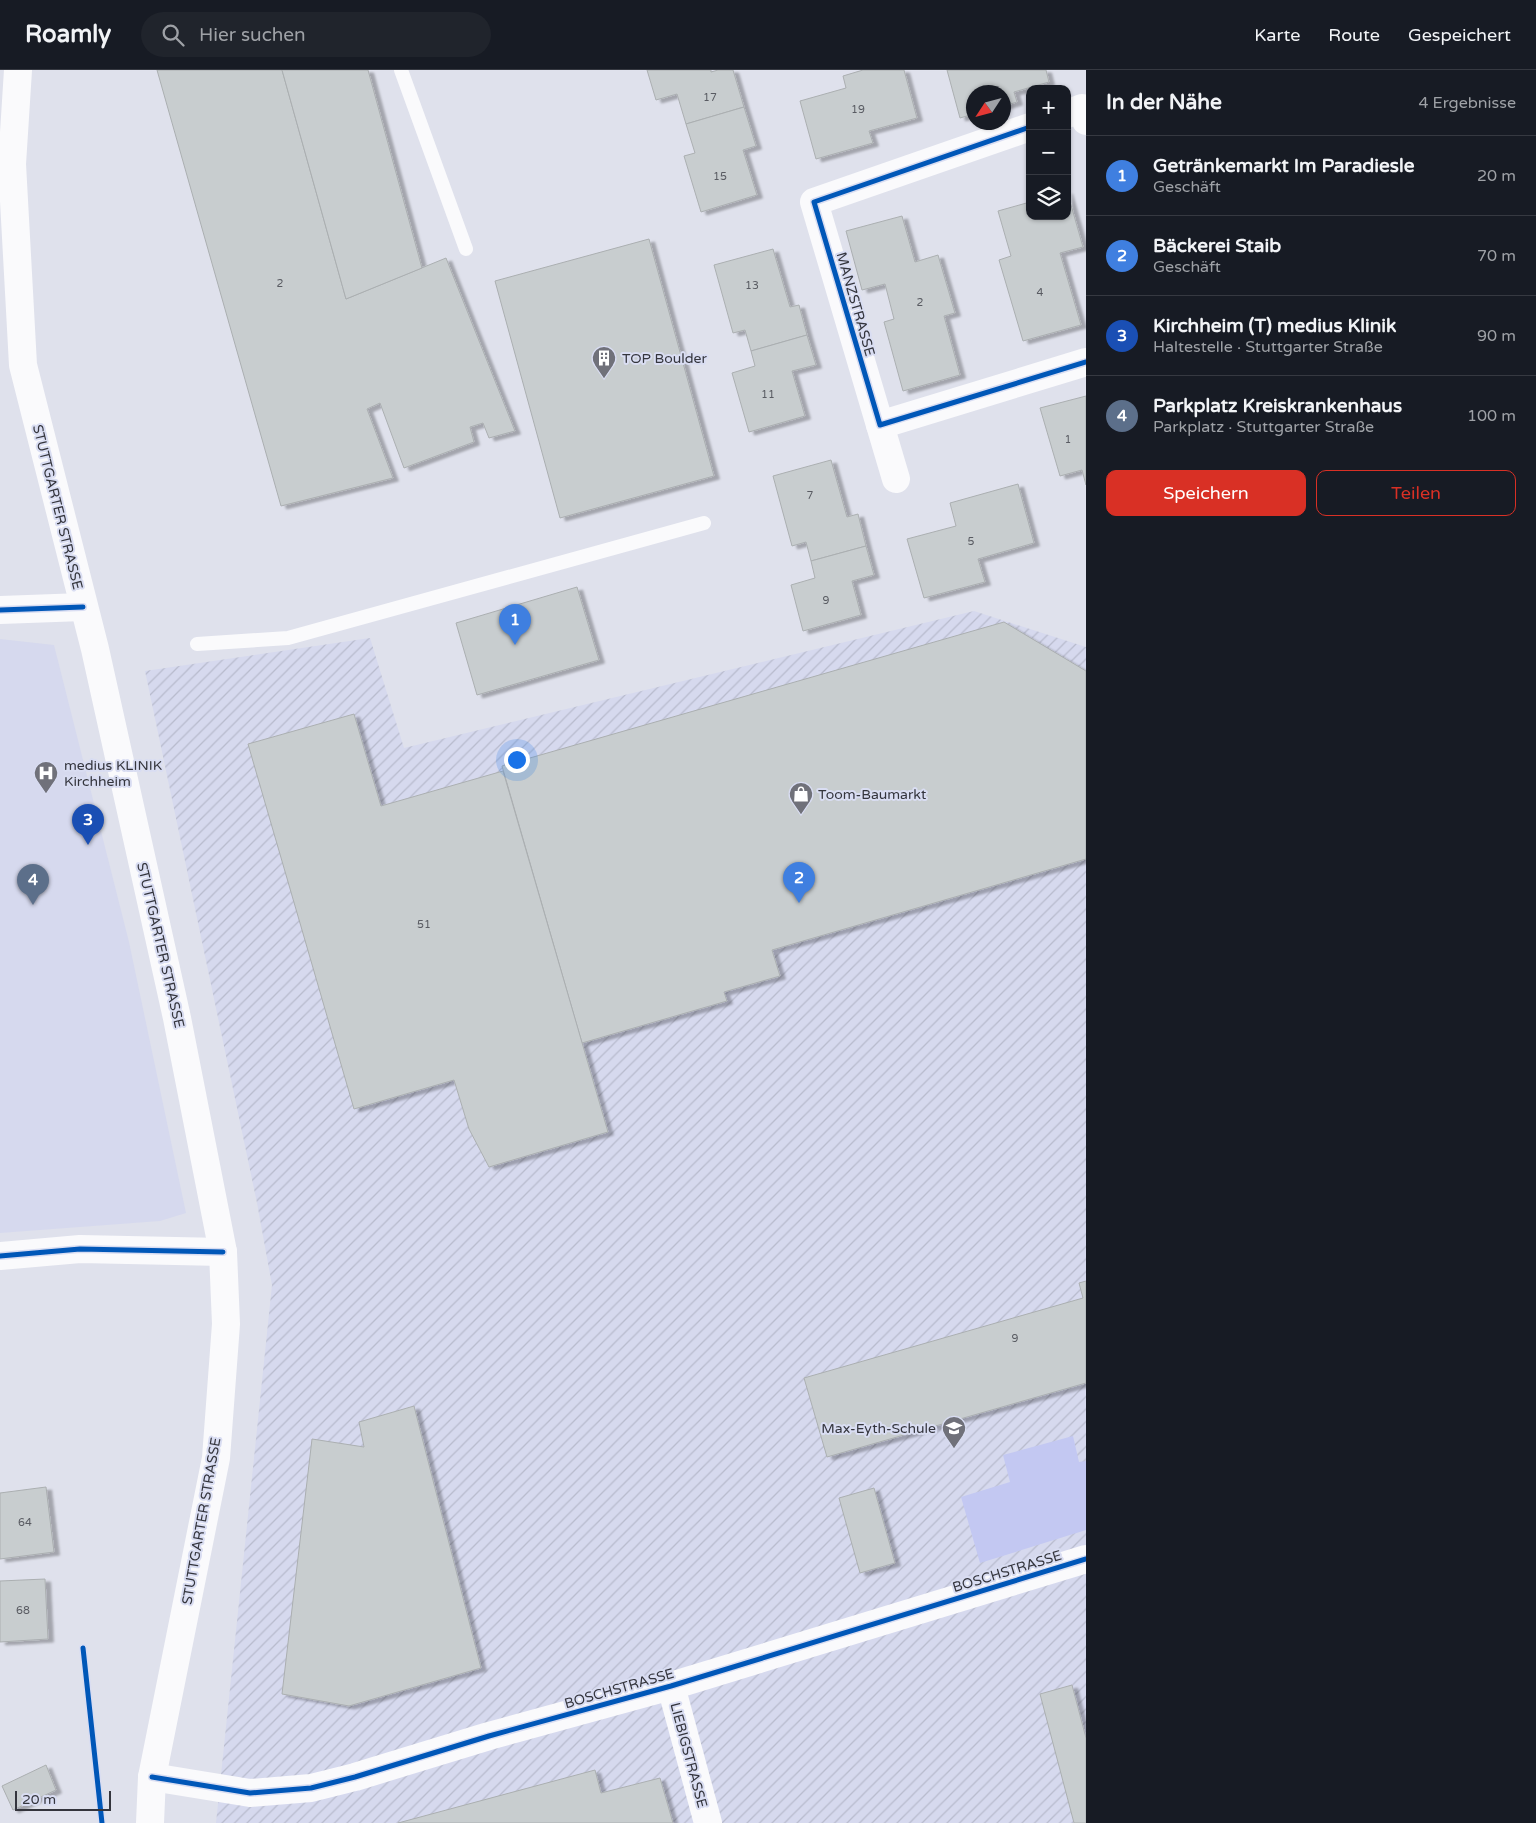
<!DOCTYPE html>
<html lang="de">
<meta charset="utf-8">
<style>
:root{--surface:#171b24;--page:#20242c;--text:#f1f3f6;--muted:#9ea1a6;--line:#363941;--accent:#d93025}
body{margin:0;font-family:"Varela Round",sans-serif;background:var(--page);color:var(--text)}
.controls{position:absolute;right:15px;top:15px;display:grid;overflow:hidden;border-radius:10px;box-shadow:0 1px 4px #0004}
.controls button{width:45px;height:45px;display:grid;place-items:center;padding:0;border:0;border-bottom:1px solid var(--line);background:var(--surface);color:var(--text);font:25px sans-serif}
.compass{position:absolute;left:966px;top:15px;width:45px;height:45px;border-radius:50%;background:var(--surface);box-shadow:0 1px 4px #0004;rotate:234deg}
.scale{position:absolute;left:15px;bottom:12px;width:96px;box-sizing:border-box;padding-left:5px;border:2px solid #34353d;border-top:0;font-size:14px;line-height:18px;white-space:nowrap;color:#34353d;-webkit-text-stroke:4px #d9ddf2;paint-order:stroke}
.you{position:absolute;left:516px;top:689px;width:18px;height:18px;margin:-12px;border:4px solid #fff;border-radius:50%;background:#1a73e8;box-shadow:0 0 0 8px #1a73e833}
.badge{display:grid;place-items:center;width:32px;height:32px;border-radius:50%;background:var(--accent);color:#fff;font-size:16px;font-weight:700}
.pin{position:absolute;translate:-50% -41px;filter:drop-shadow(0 1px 2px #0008)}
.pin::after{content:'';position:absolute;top:26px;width:18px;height:15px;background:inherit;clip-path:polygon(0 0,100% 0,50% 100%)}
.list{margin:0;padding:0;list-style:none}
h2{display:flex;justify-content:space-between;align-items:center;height:65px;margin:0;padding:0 20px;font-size:21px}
h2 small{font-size:16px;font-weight:400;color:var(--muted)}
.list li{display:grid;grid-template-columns:32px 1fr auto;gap:15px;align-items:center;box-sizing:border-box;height:80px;padding:0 20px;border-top:1px solid var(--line)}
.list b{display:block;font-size:19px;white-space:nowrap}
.list p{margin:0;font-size:16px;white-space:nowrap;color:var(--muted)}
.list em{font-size:16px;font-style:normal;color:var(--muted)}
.actions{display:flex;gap:10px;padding:15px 20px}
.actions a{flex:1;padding:11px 0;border:1px solid var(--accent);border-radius:10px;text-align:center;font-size:18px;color:var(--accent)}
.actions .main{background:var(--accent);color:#fff}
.icon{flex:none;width:28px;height:28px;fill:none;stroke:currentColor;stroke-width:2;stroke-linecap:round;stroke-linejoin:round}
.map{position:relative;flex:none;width:1086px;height:1753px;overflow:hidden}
header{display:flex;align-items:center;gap:30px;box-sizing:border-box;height:70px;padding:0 25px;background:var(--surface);border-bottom:1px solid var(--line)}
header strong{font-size:24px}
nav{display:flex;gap:28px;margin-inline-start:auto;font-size:18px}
.search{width:350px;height:45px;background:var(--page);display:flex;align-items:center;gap:12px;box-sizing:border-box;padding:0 18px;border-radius:28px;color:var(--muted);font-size:19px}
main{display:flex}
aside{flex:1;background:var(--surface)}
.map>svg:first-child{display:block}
.built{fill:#d6d9ee}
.industrial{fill:url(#industrial-furrows)}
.green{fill:#c3c8f2}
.building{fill:#c8cdcf;stroke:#abafb1;filter:url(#shadow)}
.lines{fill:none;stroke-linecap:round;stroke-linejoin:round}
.lane{stroke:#fafafc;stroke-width:14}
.street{stroke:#fafafc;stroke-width:28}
.secondary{stroke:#fafafc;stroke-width:28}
.cycleway-casing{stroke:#d9ddf2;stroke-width:8}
.cycleway{stroke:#0057b8;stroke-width:5}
.labels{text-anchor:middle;stroke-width:4;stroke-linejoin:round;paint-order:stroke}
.number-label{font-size:11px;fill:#595b62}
.street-label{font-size:14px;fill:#34353d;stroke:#d9ddf2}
.poi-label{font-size:14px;fill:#34353d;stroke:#d9ddf2;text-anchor:start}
</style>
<header>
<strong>Roamly</strong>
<div class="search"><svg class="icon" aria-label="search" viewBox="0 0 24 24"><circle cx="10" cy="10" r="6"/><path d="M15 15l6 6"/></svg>Hier suchen</div>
<nav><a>Karte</a><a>Route</a><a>Gespeichert</a></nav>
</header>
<main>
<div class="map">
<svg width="1086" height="1753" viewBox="0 0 1086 1753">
<defs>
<pattern id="industrial-furrows" width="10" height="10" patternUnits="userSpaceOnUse" patternTransform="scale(1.25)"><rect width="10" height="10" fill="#d6d9ee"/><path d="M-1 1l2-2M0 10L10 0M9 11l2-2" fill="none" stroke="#b8bbcd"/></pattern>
<filter id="shadow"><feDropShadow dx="5.5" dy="3" stdDeviation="1" flood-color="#0004"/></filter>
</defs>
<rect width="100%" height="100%" fill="#dfe1ec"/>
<polygon class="built" points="0,569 54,575 129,872 186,1143 160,1151 0,1163"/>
<polygon class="industrial" points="974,541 1086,577 1086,1753 216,1753 272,1215 257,1133 145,601 370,568 404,678"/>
<polygon class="green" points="1073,1366 1079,1392 1086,1391 1086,1460 980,1493 961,1427 1010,1412 1003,1385"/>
<g class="building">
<polygon points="157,0 282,0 346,229 446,188 515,361 489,368 483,353 470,357 474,372 404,398 380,333 367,339 393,408 281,436"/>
<polygon points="282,0 368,0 422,198 346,229"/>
<polygon points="647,0 711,0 711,2 718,0 733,0 744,37 686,54 677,24 656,30"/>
<polygon points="863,0 904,0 917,48 869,61 873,73 816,89 800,31 846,18 843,6"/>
<polygon points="947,0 1046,0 1049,12 1014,22 1017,32 1004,36 1004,22 974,22 974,44 960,48"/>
<polygon points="744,37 756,76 743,80 757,125 701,142 684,86 695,83 686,54"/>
<polygon points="1067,121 1083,177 1060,183 1081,255 1023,271 999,190 1011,186 998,141 1030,132 1030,146 1067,146"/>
<polygon points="902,146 915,192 938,185 955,243 944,246 960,305 903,321 884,252 894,249 885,214 862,220 846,161"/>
<polygon points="649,169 714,406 560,448 495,211"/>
<polygon points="773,179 790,237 799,235 807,265 751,281 745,260 733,263 714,195"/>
<polygon points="807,265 816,295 792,301 805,346 749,362 732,303 755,296 751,281"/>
<polygon points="1086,326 1086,415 1082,400 1060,406 1040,338"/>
<polygon points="831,390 847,447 858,444 866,476 811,491 806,472 792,476 773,406"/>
<polygon points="1018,414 1034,473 978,489 985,512 924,528 907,469 956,456 950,433"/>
<polygon points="866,476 874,505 852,511 861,545 803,561 791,515 815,508 811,491"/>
<polygon points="577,517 599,590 477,625 456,553"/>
<polygon points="1004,552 1086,601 1086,789 772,880 780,906 724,922 727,931 582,973 502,696"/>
<polygon points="354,644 381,736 503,701 608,1062 489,1097 469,1059 454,1010 354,1039 248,674"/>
<polygon points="1086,1211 1086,1313 827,1387 804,1308 1083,1228 1079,1213"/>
<polygon points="414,1336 481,1598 349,1636 282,1624 312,1369 364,1377 359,1352"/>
<polygon points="46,1417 54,1482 0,1489 0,1423"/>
<polygon points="874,1418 895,1493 860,1503 839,1428"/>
<polygon points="45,1509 48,1569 0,1572 0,1511"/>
<polygon points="1072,1615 1086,1668 1086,1753 1074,1753 1040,1624"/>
<polygon points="46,1695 56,1720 13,1740 2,1716"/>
<polygon points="595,1700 601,1723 660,1708 673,1753 398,1753"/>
</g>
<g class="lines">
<g class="lane">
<polyline points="401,0 466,179"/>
<polyline points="197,574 288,568 704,453"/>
</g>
<g class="street">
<polyline points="1067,44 1082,38 1086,51"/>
<polyline points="1030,57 814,132 880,355 1086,292"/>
<polyline points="880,355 896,409"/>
<polyline points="0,540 83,537"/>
<polyline points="0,1186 80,1179 223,1182"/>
<polyline points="671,1616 708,1753"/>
<polyline points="152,1707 250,1723 311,1718 355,1707 489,1666 671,1616 1086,1489"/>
</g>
<polyline class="secondary" points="18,0 12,94 23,295 95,579 177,948 223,1182 226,1254 216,1388 152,1707 150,1753"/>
<g class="cycleway-casing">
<g id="cycleway">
<polyline points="1030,57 814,132 880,355 1086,292"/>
<polyline points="0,540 83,537"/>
<polyline points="0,1186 80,1179 223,1182"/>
<polyline points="83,1578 102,1753"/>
<polyline points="152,1707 250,1723 311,1718 355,1707 489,1666 671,1616 1086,1489"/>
</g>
</g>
<use href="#cycleway" class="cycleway"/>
</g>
<defs>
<g id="building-pin" transform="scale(1.25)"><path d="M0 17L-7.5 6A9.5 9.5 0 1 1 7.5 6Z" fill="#70717a" stroke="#d9ddf2"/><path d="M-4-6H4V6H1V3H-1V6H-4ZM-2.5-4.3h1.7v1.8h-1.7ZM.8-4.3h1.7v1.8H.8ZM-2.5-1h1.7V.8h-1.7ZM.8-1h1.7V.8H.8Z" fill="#fff"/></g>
<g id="hospital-pin" transform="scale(1.25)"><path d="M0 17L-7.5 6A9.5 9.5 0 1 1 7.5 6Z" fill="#70717a" stroke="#d9ddf2"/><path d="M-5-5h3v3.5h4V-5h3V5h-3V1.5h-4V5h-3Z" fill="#fff"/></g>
<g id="shop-pin" transform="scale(1.25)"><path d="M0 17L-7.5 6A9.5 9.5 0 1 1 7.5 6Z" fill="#70717a" stroke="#d9ddf2"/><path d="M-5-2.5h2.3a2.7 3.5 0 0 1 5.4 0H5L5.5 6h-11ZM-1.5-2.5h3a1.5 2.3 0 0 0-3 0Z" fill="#fff"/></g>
<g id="school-pin" transform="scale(1.25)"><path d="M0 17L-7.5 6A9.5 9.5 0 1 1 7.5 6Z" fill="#70717a" stroke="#d9ddf2"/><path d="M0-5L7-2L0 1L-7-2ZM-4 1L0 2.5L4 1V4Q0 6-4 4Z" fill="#fff"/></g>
</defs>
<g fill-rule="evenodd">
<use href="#building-pin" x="604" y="288"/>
<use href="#hospital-pin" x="46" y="703"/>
<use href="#shop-pin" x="801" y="724"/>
<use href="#school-pin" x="954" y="1358"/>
</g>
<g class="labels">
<g class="number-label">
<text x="710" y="31">17</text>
<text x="858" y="43">19</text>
<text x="720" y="110">15</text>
<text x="280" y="217">2</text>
<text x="752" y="219">13</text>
<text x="1040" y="226">4</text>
<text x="920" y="236">2</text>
<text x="768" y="328">11</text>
<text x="1068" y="373">1</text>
<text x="810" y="429">7</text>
<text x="971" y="475">5</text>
<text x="826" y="534">9</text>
<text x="424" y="858">51</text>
<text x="1015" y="1272">9</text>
<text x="25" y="1456">64</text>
<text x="23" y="1544">68</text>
</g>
<g class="street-label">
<text transform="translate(856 234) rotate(74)" y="5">MANZSTRASSE</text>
<text transform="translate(58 437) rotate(76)" y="5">STUTTGARTER STRASSE</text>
<text transform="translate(161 875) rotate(77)" y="5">STUTTGARTER STRASSE</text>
<text transform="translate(201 1451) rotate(-80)" y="5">STUTTGARTER STRASSE</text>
<text transform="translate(1007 1501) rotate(-17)" y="5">BOSCHSTRASSE</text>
<text transform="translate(619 1618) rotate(-16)" y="5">BOSCHSTRASSE</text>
<text transform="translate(689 1685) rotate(75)" y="5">LIEBIGSTRASSE</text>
</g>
<g class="poi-label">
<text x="622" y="293">TOP Boulder</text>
<text x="64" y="700">medius KLINIK<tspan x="64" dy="16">Kirchheim</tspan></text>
<text x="818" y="729">Toom-Baumarkt</text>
<text x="936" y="1363" text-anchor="end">Max-Eyth-Schule</text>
</g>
</g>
</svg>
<div class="controls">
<button>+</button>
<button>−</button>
<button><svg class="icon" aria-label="layers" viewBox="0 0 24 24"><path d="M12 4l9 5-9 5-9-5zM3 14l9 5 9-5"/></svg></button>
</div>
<svg class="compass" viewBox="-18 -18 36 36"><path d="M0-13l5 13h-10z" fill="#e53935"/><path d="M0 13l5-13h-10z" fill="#9ea1a6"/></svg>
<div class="scale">20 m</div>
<div class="you"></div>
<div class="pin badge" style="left:515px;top:575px;background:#3f7fe0">1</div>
<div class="pin badge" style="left:799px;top:833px;background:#3f7fe0">2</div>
<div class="pin badge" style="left:88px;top:775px;background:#1a4fb4">3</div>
<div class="pin badge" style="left:33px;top:835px;background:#5c6f8a">4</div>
</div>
<aside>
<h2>In der Nähe<small>4 Ergebnisse</small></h2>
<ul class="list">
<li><span class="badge" style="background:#3f7fe0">1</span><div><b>Getränkemarkt Im Paradiesle</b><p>Geschäft</p></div><em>20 m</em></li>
<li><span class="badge" style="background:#3f7fe0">2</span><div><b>Bäckerei Staib</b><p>Geschäft</p></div><em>70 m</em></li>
<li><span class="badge" style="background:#1a4fb4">3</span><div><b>Kirchheim (T) medius Klinik</b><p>Haltestelle · Stuttgarter Straße</p></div><em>90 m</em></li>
<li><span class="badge" style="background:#5c6f8a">4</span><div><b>Parkplatz Kreiskrankenhaus</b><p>Parkplatz · Stuttgarter Straße</p></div><em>100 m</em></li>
</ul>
<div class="actions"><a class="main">Speichern</a><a>Teilen</a></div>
</aside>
</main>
